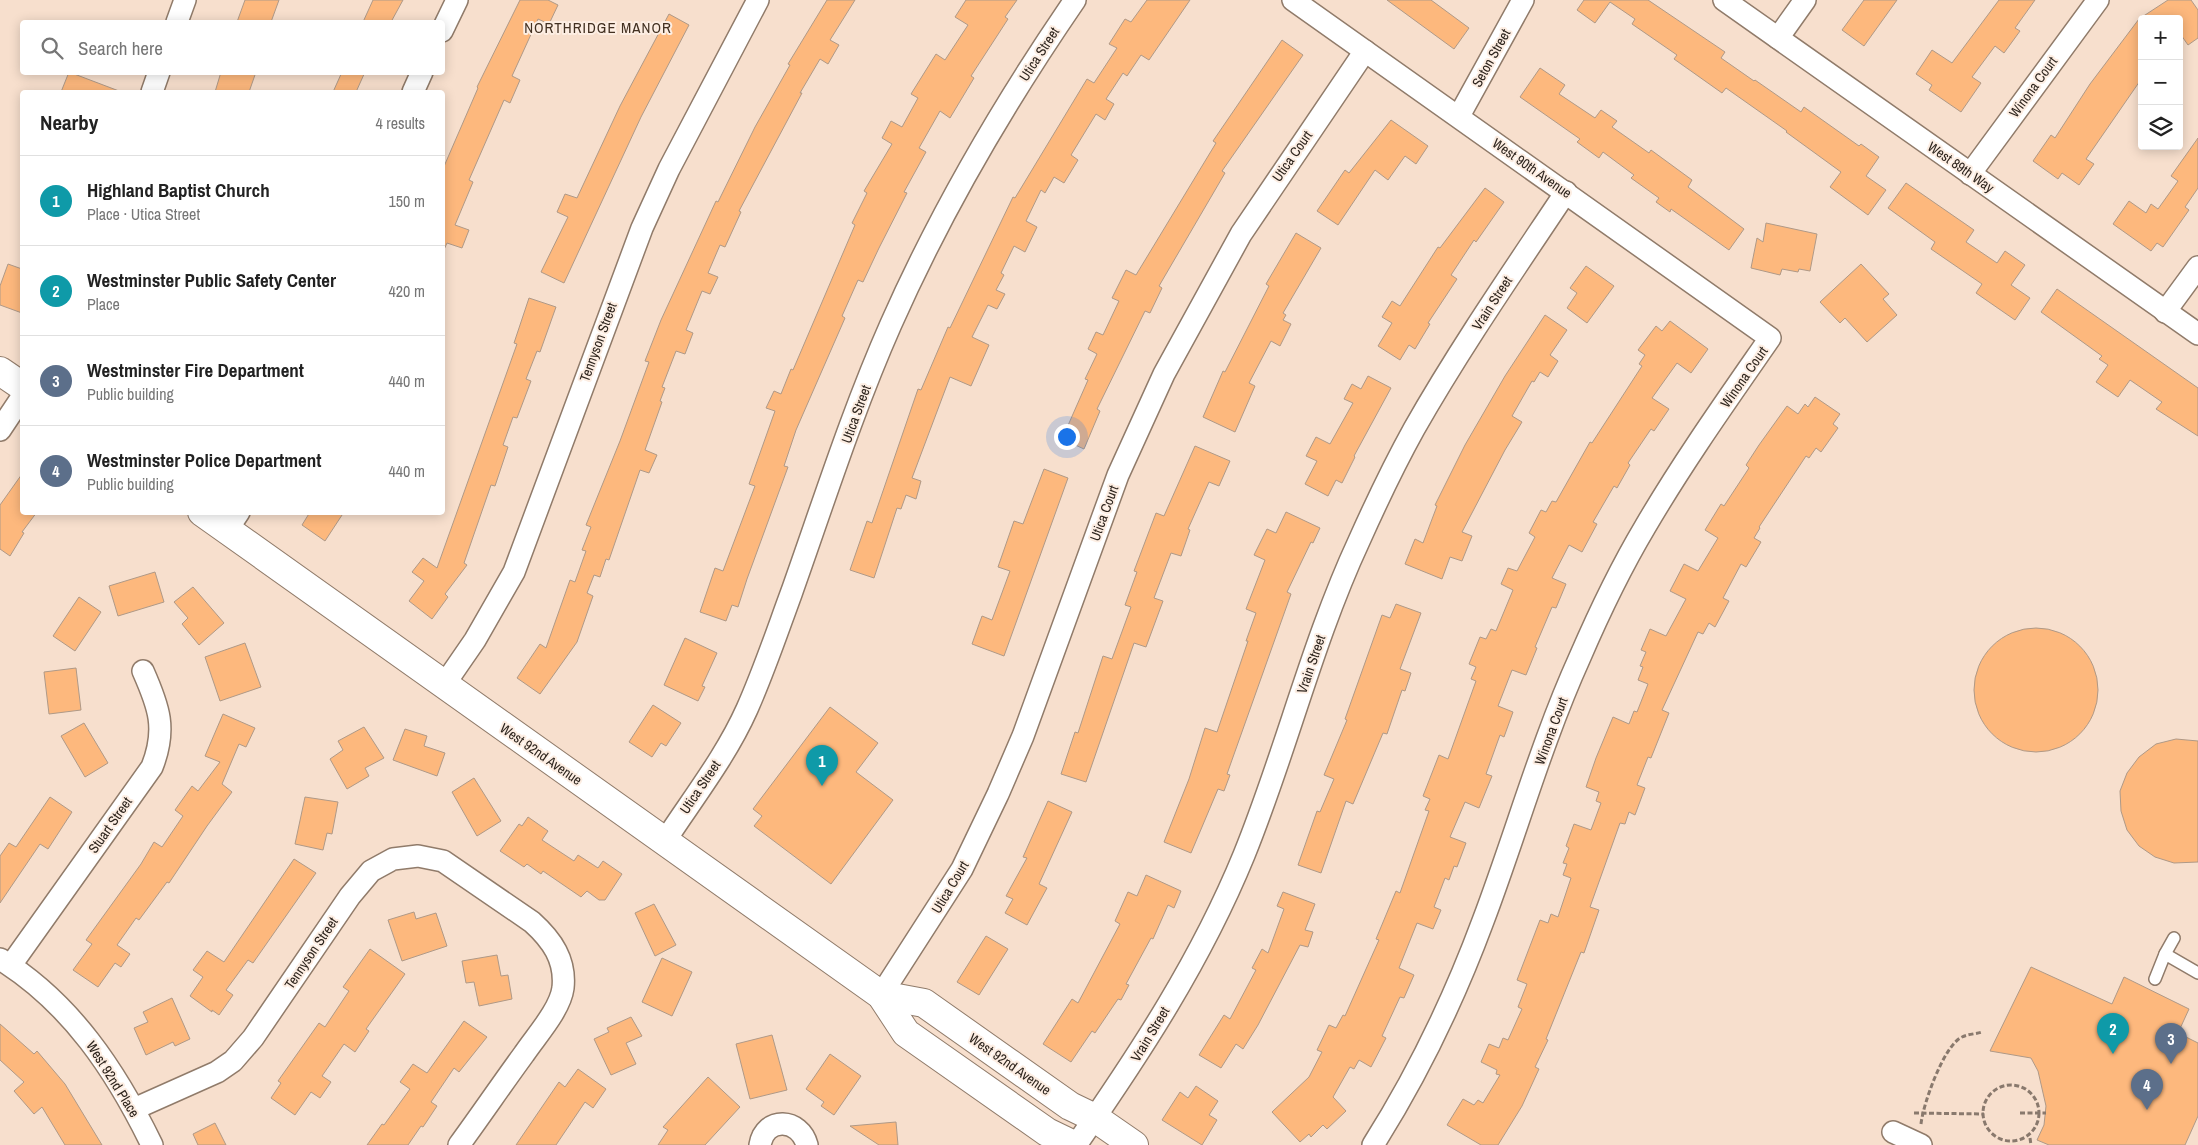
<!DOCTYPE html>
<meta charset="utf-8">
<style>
:root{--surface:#fff;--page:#f2f2f2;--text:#222;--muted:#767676;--line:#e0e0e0;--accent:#d93025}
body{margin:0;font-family:"Archivo Narrow",sans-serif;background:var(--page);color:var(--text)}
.controls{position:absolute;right:15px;top:15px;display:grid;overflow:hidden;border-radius:5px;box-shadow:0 2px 12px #0003}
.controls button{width:45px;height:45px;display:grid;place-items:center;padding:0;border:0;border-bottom:1px solid var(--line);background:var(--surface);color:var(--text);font:25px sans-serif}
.you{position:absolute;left:1066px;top:436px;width:18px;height:18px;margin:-12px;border:4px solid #fff;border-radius:50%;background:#1a73e8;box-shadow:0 0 0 8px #1a73e833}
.badge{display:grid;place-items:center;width:32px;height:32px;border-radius:50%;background:var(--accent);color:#fff;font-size:16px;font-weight:700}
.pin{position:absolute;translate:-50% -41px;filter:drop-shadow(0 1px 2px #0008)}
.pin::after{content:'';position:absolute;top:26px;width:18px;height:15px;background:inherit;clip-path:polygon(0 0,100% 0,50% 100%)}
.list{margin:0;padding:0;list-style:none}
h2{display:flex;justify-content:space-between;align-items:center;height:65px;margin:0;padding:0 20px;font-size:21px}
h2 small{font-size:16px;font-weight:400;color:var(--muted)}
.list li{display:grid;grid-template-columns:32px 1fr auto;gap:15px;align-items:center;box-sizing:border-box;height:90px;padding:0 20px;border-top:1px solid var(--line)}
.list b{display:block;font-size:19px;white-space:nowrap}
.list p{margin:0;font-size:16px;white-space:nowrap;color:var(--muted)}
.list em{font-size:16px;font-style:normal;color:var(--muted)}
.icon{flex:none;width:28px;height:28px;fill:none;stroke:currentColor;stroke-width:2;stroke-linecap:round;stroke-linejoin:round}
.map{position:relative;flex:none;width:2198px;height:1145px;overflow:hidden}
.search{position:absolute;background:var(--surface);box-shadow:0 2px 12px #0003;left:20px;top:20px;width:425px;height:55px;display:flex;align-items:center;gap:12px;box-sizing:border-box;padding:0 18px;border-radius:5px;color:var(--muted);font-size:19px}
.panel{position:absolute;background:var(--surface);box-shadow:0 2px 12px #0003;left:20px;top:90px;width:425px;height:425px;border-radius:5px}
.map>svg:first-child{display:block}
.building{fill:#fdb87d;stroke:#af9987}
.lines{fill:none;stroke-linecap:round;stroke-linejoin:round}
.service-casing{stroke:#907b6a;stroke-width:14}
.minor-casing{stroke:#907b6a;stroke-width:24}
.primary-casing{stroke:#907b6a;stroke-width:30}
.path{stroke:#89796d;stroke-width:3;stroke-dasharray:5 2.5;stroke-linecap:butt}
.service{stroke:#fff;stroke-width:11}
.minor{stroke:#fff;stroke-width:21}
.primary{stroke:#fff;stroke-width:28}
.labels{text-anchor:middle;stroke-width:4;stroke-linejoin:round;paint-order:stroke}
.street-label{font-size:14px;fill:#2e251e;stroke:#fdeee3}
.neighbourhood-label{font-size:15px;letter-spacing:1px;fill:#423021;stroke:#fdeee3}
</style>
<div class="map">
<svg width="2198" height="1145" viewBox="0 0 2198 1145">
<rect width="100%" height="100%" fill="#f7dfcd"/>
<g class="building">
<polygon points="245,0 279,0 271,22 237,22"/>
<polygon points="373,0 403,0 391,22 363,22"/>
<polygon points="520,0 548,0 558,5 549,24 538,19 512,76 520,80 510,103 504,100 469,180 473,182 455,225 469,230 462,248 447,243 442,254 442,171 478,88 477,87"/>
<polygon points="827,0 855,0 830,40 839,45 828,64 820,59 800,93 802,93 739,211 741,212 725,247 720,245 708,273 718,277 710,294 702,291 686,330 693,333 685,354 676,351 662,387 665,388 660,401 662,402 645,450 657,455 649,473 640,470 609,560 606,559 600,577 594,575 587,593 593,596 577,642 540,694 517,678 540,644 546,648 570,580 575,582 586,551 582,550 591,527 586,525 620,441 649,362 645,361 661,320 716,201 718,202 755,127 790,65 788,64"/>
<polygon points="966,0 1017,0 1005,17 1008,19 971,76 974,78 950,118 940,111 919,148 926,152 904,192 907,193 879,248 863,282 858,280 842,316 845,318 796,430 784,466 788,467 747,579 738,607 732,605 726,621 700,612 715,568 723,571 755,486 749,484 775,411 766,408 774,391 781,394 791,369 793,370 855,225 852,223 867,193 864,191 892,144 882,138 891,121 902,127 918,98 911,94 936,54 945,60 968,25 955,17"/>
<polygon points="1147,0 1190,0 1149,60 1141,55 1127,76 1123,73 1106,99 1114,104 1105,120 1096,114 1071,155 1078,160 1064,183 1054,177 1045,193 1041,190 1026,221 1037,227 1025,252 1014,246 1001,273 1004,275 996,290 1005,294 997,309 988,305 972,337 989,345 971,386 950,377 912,478 921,481 916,499 906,495 901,509 897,508 874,578 850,570 867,521 872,523 918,389 921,390 948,327 950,328 1013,197 1015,198 1087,79 1094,83 1117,48 1109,44 1125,19 1131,22"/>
<polygon points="1387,0 1431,0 1469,28 1454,49"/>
<polygon points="1584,0 1648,0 1725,52 1721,58 1754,81 1755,80 1801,112 1804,107 1859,146 1861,144 1879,157 1866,176 1886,190 1868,215 1830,187 1841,172 1786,132 1787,131 1726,88 1722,93 1674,59 1677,55 1632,24 1635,19 1610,2 1595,23 1577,10"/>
<polygon points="1864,0 1897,0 1864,46 1842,30"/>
<polygon points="1999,0 2035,0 2015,28 2020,31 2004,53 1995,46 1972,77 1981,83 1961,112 1929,90 1932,85 1916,74 1932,50 1952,63"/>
<polygon points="2168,0 2191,0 2198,10 2198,38 2188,45 2179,32 2179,19 2142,19 2142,78 2086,159 2094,164 2079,185 2062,173 2058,179 2033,161 2051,135 2055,138 2090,84 2142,15 2142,17"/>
<polygon points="669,14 689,25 641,117 564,283 541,272 568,217 557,212 565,194 577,198 620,106"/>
<polygon points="1282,40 1303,55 1222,171 1225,173 1159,286 1162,288 1150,313 1145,311 1097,409 1100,411 1084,449 1062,439 1088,380 1085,379 1097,354 1088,349 1096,332 1103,335 1119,301 1112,298 1126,270 1136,275 1216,143 1213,141"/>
<polygon points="1540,68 1565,85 1559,94 1595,118 1601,110 1617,121 1612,127 1649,153 1651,150 1692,180 1688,187 1744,229 1729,250 1671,209 1670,212 1656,202 1659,198 1631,178 1634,175 1603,152 1599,158 1577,142 1580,139 1520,97"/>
<polygon points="69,72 119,91 118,92 61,92"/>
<polygon points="221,72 256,72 249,92 215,92"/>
<polygon points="342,72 365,72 356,92 333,92"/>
<polygon points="1391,120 1428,146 1416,164 1405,156 1388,180 1375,170 1338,225 1317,211 1345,170 1349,173"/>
<polygon points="2198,138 2198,188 2185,207 2189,210 2163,247 2157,243 2151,251 2113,224 2129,201 2146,213 2151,204 2158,209 2178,181 2171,176"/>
<polygon points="1906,183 1974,230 1966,242 1997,263 2005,251 2025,265 2011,285 2030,298 2015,320 1976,293 1982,284 1931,249 1935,242 1888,208"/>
<polygon points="1485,188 1504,202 1476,242 1474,240 1451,275 1457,279 1428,323 1430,324 1415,349 1409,345 1400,360 1378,346 1392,323 1382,317 1392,301 1400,306 1438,247 1440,248"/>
<polygon points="1766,223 1817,234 1810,271 1799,269 1798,272 1782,269 1780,275 1751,268 1757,238 1763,242"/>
<polygon points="1296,233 1321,248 1283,313 1286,315 1283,320 1291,324 1280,346 1271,341 1249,383 1255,386 1235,432 1203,417 1223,371 1225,372 1269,286 1266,284"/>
<polygon points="8,264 22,269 22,313 0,305 0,286"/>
<polygon points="1861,264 1889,294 1883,299 1897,315 1867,342 1845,318 1840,323 1820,302"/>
<polygon points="1586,266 1614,286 1587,323 1567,308 1577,293 1570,288"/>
<polygon points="2057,289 2198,388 2198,436 2156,409 2162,402 2130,380 2118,397 2096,382 2108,365 2099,359 2102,356 2041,312"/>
<polygon points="529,298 556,307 540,352 537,351 526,379 531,381 517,418 513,417 503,445 508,447 495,486 491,485 464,563 467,565 445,594 448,597 432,619 409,601 424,581 412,572 423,558 437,568 517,344 514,343"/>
<polygon points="1545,315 1567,330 1550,355 1558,361 1548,377 1540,372 1534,382 1532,381 1512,416 1522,422 1505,450 1462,532 1472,536 1462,561 1450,557 1442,579 1405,564 1415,539 1423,543 1437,506 1435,505 1465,445 1505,376"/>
<polygon points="1670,321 1708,349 1691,373 1677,363 1652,398 1669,409 1654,431 1651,429 1628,463 1630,465 1617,488 1614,486 1593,522 1597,524 1582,552 1569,545 1552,578 1566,584 1556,608 1552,607 1535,647 1537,648 1526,675 1512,670 1498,706 1513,712 1504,737 1500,735 1486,774 1492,776 1479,808 1465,802 1450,837 1466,843 1457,867 1454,866 1449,880 1445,878 1434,907 1441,910 1433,929 1417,923 1399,968 1414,975 1404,998 1400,997 1382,1036 1386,1038 1371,1067 1359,1060 1354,1069 1350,1067 1333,1097 1346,1111 1327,1129 1323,1125 1311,1137 1309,1134 1300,1142 1272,1112 1309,1077 1322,1052 1317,1050 1329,1025 1336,1028 1343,1015 1345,1016 1379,940 1376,939 1396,891 1400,893 1429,811 1425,810 1430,799 1423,796 1439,755 1448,759 1476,681 1471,679 1476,667 1469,664 1480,637 1486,639 1491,629 1496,631 1513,590 1501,584 1508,568 1517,571 1535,537 1529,533 1541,510 1546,512 1552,501 1556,502 1590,442 1592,443 1642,366 1639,364 1645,355 1638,350 1656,326 1662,331"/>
<polygon points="1368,376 1391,388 1354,456 1355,457 1342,483 1336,480 1328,496 1305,484 1317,461 1306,456 1316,437 1330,444 1353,403 1344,399 1352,384 1361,389"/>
<polygon points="1815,397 1840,414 1833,424 1838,428 1821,452 1816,448 1809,458 1806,456 1759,527 1760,528 1754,538 1761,542 1746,567 1741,564 1723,598 1729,601 1715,627 1709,623 1703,634 1698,632 1662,710 1669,713 1651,758 1648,757 1637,785 1645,788 1635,815 1629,812 1625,824 1620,823 1590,907 1599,910 1584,953 1581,952 1546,1039 1548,1040 1535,1067 1539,1069 1522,1106 1498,1145 1481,1145 1447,1125 1463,1099 1474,1105 1478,1100 1483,1103 1500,1075 1496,1074 1497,1070 1481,1062 1489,1044 1499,1048 1503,1038 1508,1040 1522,1009 1518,1007 1527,984 1517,980 1540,920 1548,923 1551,914 1558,917 1571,878 1563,875 1567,864 1563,863 1569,848 1566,846 1574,824 1591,830 1601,803 1596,801 1599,792 1586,787 1596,758 1613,717 1629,724 1634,711 1637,712 1648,684 1638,680 1643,667 1640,666 1646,652 1641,650 1650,629 1666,636 1686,599 1670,591 1684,564 1698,571 1718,538 1705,530 1721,504 1724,506 1749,468 1746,465 1759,445 1787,406 1798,414 1805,404 1808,407"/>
<polygon points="1195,446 1230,461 1219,486 1209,482 1188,529 1190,530 1181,556 1171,553 1154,598 1163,601 1146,647 1134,643 1086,782 1061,774 1075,732 1078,733 1103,656 1112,659 1131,607 1125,605 1137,572 1134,571 1156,513 1164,516"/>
<polygon points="1044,469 1068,478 1004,656 972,644 982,616 992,620 1010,571 998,567 1014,521 1023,524"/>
<polygon points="22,474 22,512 37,512 22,532 24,533 10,556 0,549 0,505"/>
<polygon points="310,512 344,512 325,541 302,525"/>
<polygon points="1286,512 1320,528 1313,543 1311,542 1287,592 1291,594 1227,774 1230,775 1224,791 1218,789 1191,853 1164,842 1189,779 1205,728 1217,732 1248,641 1246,641 1256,613 1246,609 1265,560 1254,555 1267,529 1276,533"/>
<polygon points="155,572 164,602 118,616 109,586"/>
<polygon points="193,587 224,623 199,645 182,624 188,618 174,602"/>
<polygon points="79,597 101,612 75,651 53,636"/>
<polygon points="1396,604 1421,613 1400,669 1411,673 1405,691 1402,690 1387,734 1383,733 1353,804 1346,801 1321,873 1298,865 1317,811 1320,812 1334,779 1324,775 1347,720 1345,719 1382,615 1390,618"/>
<circle cx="2036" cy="690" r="62"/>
<polygon points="685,638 717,653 702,686 705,687 698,701 664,685"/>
<polygon points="245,643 261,687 220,701 205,657"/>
<polygon points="76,668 81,710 49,714 44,672"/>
<polygon points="653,705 681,723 666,746 661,743 652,757 629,742"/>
<polygon points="830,707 878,743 856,772 893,800 831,884 754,826 762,816 753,809"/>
<polygon points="223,714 255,728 246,747 239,744 222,784 232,792 207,826 169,883 167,882 139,920 136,918 117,945 130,954 121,967 115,963 98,987 73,970 92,944 86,940 141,864 154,842 162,847 183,816 175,810 192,786 198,791 220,762 205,756"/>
<polygon points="84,723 108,763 85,777 61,736"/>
<polygon points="364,727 384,758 365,768 369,776 347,789 330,759 343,750 338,741"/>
<polygon points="405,729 427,736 424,746 445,753 437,776 393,760"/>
<polygon points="2176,739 2198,741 2198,862 2174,863 2155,857 2139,846 2127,830 2121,811 2120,791 2127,773 2139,757 2156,744"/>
<polygon points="474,778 501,821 477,836 452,792"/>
<polygon points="50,797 72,812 48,849 40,844 0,903 0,856 9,843 16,847"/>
<polygon points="305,797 338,802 332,834 327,833 323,850 295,844"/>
<polygon points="1048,801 1072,812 1039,884 1047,888 1027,925 1005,913 1013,899 1006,896 1027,858 1023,857"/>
<polygon points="528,817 548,831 542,840 574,861 578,855 598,868 603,861 622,874 605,900 599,900 587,891 581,897 543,871 541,874 527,864 524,867 500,851 519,824 522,826"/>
<polygon points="294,859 316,873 253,963 248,960 226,990 233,995 219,1015 212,1010 212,1012 190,996 203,977 193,970 207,951 224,962"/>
<polygon points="1146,875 1181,891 1174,908 1168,905 1153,939 1151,938 1126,984 1129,985 1121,1000 1118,999 1095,1033 1092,1031 1071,1062 1043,1044 1072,999 1078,1003 1120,924 1115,921 1128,892 1137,896"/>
<polygon points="1283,892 1315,904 1305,930 1313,932 1308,947 1300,945 1258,1025 1243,1049 1236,1044 1221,1068 1199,1055 1224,1015 1230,1019 1256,970 1252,968 1262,949 1268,953 1284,909 1277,906"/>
<polygon points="654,904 676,945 655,956 635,913"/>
<polygon points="414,912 416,919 436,913 447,946 402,961 388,920"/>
<polygon points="986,936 1008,949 979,995 957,982"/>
<polygon points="370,949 405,974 366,1029 369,1031 355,1052 344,1044 322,1076 331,1082 320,1098 311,1092 295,1115 271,1098 281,1083 278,1081 319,1023 325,1027 349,991 343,987"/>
<polygon points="497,955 501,976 508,975 512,999 479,1006 474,982 466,983 462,961"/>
<polygon points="662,958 692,972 672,1016 642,1002"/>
<polygon points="2031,967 2112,1004 2124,977 2189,1009 2178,1033 2198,1043 2198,1116 2185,1145 2049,1145 2037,1140 2044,1125 2046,1106 2038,1071 2031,1058 1990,1051"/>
<polygon points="172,998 190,1039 175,1046 173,1042 146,1055 134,1028 148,1022 143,1012"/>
<polygon points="631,1017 642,1036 626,1043 636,1064 611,1075 594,1039 609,1032 607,1028"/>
<polygon points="464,1021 487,1037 459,1072 454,1068 431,1102 437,1106 423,1127 421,1126 408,1145 367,1145 382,1124 384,1125 410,1089 400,1082 413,1064 427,1073"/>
<polygon points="0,1024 34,1054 37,1051 65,1084 102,1145 65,1145 42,1107 34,1114 14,1091 24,1082 0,1060"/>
<polygon points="772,1035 787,1090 750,1099 736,1044"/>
<polygon points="830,1054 861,1076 834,1115 821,1106 824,1102 806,1089"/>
<polygon points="578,1069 606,1089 593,1108 585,1102 556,1145 516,1145 559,1082 565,1087"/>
<polygon points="708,1077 740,1107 705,1145 658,1145 668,1130 663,1127"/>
<polygon points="1196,1086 1218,1101 1209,1115 1217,1120 1202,1145 1162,1120 1180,1092 1188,1098"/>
<polygon points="896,1122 898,1145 879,1145 850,1126"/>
<polygon points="215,1123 226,1145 198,1145 193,1134"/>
</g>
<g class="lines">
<g class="service-casing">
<g id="service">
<polyline points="2165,954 2174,938"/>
<polyline points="2155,979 2165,954 2198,973"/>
</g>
</g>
<g class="minor-casing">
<g id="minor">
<path d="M1293,0L1770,338C1727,400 1683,462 1645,527C1620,569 1599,613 1580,657C1541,743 1516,834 1483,921C1454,999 1418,1074 1373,1145"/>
<polyline points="1724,0 2198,334"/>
<polyline points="177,22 185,0"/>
<polyline points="442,31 457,0"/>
<polyline points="1778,38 1805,0"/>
<polyline points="152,92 159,72"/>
<polyline points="413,92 422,72"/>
<polyline points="1459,116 1523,0"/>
<polyline points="1970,174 2098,0"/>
<polyline points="2165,312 2198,267"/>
<polyline points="0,430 22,397"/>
<polyline points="227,530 239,512"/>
<polyline points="444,685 475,640 514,572 642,228 669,169 758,0"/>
<path d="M665,841C693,798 726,756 747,709C764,671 777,632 791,594C823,504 852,412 891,324C941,211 1005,102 1075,0"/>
<path d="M0,959C71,1003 116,1071 152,1145"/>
<path d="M11,965L152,767C167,729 159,707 143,671"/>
<polyline points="881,995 962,869 998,794 1023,736 1118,475 1164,374 1241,234 1365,51"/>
<path d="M134,1109L217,1072L233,1061L253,1038L350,896L371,871L393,859L418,856L443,861L532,922C552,940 566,960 563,988C560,1010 536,1036 524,1054C502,1084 481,1115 459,1145"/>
<polyline points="1893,1132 1921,1145"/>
<path d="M760,1145C765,1116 800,1118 807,1145"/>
<path d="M1076,1145C1140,1053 1201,960 1244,855C1286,752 1312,642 1359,541C1376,503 1394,465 1414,429C1460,348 1514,270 1566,192"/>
</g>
</g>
<g class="primary-casing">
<g id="primary">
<polyline points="0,371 22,386"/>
<polyline points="202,512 881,995 906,1033 1047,1132 1074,1145"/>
<polyline points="881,995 924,1003 1070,1106 1095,1118 1134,1145"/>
</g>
</g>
<g class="path">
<circle cx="2011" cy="1113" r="28"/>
<polyline points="1914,1113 1984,1114"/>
<polyline points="2020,1113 2046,1113"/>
<path d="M1921,1124C1923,1104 1944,1045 1962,1037C1968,1034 1976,1034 1982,1032"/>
<polyline points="2030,1138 2031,1145"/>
</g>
<use href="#service" class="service"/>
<use href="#minor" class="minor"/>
<use href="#primary" class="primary"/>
</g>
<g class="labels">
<g class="street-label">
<text transform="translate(1039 54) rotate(-57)" y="5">Utica Street</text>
<text transform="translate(1491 58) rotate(-61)" y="5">Seton Street</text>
<text transform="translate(2033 87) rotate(-54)" y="5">Winona Court</text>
<text transform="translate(1292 156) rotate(-55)" y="5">Utica Court</text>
<text transform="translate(1961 167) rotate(35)" y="5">West 89th Way</text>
<text transform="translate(1532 168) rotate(35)" y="5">West 90th Avenue</text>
<text transform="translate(1492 303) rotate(-57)" y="5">Vrain Street</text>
<text transform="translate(598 342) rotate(-70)" y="5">Tennyson Street</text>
<text transform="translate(1744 377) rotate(-55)" y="5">Winona Court</text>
<text transform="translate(856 414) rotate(-70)" y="5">Utica Street</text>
<text transform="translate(1104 513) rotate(-70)" y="5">Utica Court</text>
<text transform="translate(1311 664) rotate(-71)" y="5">Vrain Street</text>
<text transform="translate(1551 731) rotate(-70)" y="5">Winona Court</text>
<text transform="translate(541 754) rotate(35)" y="5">West 92nd Avenue</text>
<text transform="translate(700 787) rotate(-56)" y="5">Utica Street</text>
<text transform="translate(110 825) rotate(-55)" y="5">Stuart Street</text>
<text transform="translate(950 887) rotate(-59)" y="5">Utica Court</text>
<text transform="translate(311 953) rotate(-56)" y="5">Tennyson Street</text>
<text transform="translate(1150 1034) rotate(-59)" y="5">Vrain Street</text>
<text transform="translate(1010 1064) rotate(35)" y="5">West 92nd Avenue</text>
<text transform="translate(113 1079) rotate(58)" y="5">West 92nd Place</text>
</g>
<g class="neighbourhood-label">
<text x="598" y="33">NORTHRIDGE MANOR</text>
</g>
</g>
</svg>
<div class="controls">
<button>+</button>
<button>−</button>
<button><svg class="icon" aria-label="layers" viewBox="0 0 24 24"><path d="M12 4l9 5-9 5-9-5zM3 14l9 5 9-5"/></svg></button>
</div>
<div class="you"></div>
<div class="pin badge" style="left:822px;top:786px;background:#0f9aa8">1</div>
<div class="pin badge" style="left:2113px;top:1054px;background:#0f9aa8">2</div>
<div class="pin badge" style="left:2171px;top:1064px;background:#5c6f8a">3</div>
<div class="pin badge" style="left:2147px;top:1110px;background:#5c6f8a">4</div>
<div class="search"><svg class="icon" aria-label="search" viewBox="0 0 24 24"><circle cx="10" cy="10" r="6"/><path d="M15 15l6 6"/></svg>Search here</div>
<section class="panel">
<h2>Nearby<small>4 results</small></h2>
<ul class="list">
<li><span class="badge" style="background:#0f9aa8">1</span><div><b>Highland Baptist Church</b><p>Place · Utica Street</p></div><em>150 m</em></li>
<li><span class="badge" style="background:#0f9aa8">2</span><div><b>Westminster Public Safety Center</b><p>Place</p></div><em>420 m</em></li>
<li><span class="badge" style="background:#5c6f8a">3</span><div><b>Westminster Fire Department</b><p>Public building</p></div><em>440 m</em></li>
<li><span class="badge" style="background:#5c6f8a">4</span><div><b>Westminster Police Department</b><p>Public building</p></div><em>440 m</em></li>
</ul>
</section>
</div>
